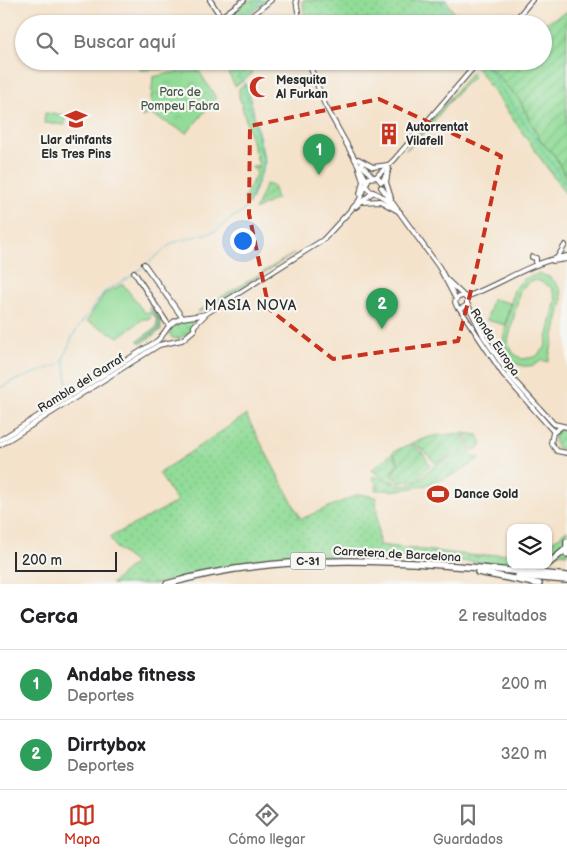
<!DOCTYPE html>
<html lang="es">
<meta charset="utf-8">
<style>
:root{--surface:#fff;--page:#f2f2f2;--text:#202124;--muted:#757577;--line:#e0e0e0;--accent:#c8321e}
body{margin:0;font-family:"Balsamiq Sans",sans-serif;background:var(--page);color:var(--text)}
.controls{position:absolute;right:15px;bottom:15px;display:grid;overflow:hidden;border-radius:10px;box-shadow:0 1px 4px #0004}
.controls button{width:45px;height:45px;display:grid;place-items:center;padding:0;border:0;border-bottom:1px solid var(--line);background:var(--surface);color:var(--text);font:25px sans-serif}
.scale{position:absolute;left:15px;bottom:12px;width:102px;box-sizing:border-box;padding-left:5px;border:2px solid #2b2b2b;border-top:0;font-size:14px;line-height:18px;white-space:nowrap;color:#2b2b2b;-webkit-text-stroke:4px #f6f6f2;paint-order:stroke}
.you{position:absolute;left:242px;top:240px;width:18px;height:18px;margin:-12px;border:4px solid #fff;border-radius:50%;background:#1a73e8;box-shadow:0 0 0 8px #1a73e833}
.badge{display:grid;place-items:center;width:32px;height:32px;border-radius:50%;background:var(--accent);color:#fff;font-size:16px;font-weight:700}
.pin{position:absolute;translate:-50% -41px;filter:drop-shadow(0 1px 2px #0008)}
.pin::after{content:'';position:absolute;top:26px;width:18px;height:15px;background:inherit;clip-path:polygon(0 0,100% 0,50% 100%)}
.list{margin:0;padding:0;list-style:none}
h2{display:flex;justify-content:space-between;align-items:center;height:65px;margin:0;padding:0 20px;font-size:21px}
h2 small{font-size:16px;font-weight:400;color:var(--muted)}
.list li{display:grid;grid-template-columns:32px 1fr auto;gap:15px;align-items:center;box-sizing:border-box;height:70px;padding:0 20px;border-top:1px solid var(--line)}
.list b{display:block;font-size:19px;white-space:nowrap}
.list p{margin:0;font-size:16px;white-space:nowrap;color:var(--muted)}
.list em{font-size:16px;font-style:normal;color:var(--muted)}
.icon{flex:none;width:28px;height:28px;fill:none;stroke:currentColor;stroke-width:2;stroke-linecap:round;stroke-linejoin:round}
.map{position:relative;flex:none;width:567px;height:584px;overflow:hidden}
.search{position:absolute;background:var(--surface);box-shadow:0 1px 4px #0004;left:15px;right:15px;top:15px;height:55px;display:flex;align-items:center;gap:12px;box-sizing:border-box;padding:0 18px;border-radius:28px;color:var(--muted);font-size:19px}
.sheet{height:205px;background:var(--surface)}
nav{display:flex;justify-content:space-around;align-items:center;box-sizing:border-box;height:70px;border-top:1px solid var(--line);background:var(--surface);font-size:14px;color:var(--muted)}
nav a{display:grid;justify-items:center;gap:2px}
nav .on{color:var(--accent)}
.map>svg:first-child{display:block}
.grass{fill:url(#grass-dots);stroke:#5e8462}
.forest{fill:url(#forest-firs);stroke:#507456}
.park{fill:url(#park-crowns);stroke:#5e8462}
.garden{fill:url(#garden-furrows);stroke:#5e8462}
.pitch{fill:#92dc98;stroke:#5e8462;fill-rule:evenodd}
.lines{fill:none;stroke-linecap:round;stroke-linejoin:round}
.stream{stroke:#4fbbca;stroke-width:1}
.minor-casing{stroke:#494643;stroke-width:6}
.highway-casing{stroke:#494643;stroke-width:8}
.minor{stroke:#fff;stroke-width:4}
.highway{stroke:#fff;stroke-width:5.5}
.marked{fill:none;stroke:#c8321e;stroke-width:4;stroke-dasharray:10 6;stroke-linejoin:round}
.labels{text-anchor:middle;stroke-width:4.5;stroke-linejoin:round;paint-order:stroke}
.shield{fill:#f6f6f2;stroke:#686867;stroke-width:1}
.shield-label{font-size:11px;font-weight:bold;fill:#2b2b2b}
.poi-label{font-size:12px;font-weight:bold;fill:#2b2b2b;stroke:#f6f6f2;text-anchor:start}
.park-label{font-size:12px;fill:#455746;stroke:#f6f6f2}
.street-label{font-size:12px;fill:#2b2b2b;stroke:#f6f6f2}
.neighbourhood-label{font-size:14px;letter-spacing:1px;fill:#2b2b2b;stroke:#f6f6f2}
</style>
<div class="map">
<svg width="567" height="584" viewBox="0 0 567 584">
<defs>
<pattern id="grass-dots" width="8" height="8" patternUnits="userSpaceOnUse" patternTransform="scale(1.25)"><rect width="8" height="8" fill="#92dc98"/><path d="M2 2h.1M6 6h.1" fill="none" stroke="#7ebd83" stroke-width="1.8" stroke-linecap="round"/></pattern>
<pattern id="forest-firs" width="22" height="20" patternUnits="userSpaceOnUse" patternTransform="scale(1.25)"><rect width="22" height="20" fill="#75bc80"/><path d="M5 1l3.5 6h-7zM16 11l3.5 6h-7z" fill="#609969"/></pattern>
<pattern id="park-crowns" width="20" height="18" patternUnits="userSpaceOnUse" patternTransform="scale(1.25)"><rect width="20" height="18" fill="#92dc98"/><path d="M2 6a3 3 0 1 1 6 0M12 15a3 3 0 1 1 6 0" fill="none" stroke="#7ebd83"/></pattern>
<pattern id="garden-furrows" width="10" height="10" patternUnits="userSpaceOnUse" patternTransform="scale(1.25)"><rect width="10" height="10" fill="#92dc98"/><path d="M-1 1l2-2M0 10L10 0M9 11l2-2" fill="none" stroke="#7ebd83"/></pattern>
</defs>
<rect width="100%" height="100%" fill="#f6f6f2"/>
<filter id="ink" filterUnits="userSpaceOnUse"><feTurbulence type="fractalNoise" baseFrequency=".02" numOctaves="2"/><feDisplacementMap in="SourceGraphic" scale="10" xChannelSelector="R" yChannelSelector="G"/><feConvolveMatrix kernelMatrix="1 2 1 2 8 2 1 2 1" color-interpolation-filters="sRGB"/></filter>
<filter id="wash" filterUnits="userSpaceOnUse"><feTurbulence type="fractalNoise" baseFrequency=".0096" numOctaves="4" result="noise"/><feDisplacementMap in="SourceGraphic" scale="20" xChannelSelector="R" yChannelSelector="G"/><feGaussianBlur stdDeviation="1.12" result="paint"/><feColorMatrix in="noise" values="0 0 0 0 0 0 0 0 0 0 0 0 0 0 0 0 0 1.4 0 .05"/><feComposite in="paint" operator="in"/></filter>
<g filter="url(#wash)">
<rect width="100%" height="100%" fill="#f4e2ca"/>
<g class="grass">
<polygon points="249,0 267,0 238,24 224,24 226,19"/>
<polygon points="303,0 446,0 460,23 305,24"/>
<polygon points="222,61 248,61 252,74 235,86"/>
<polygon points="472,61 485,61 519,99 541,142 554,154 567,179 567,196"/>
<polygon points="245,84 248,88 265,162 249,205 244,199 257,172 251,167 259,166 239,96 239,88"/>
<polygon points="187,319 192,322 192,330 179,339 172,338 169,332 171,328"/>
<polygon points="246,415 301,519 359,494 376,497 379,545 478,556 511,553 511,564 372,556 312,556 234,565 155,584 111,584 135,563 116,548 110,537 177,502 159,473"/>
<polygon points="567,530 567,554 558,553 548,560 548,545"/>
</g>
<polygon class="forest" points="151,305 161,320 161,330 142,343 137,341 157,327 157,320 149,308"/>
<polygon class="park" points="199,71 216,98 187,133 150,114 142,117 142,115 150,111 153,77 170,73"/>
<g class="garden">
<polygon points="567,12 567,179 554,154 541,142 519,99 487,65 491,61 543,61 543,24"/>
<path d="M471,73L474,74L473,77C448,98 431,130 405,151Z"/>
<polygon points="266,184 273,186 277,198 255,210"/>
<polygon points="295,253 227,297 199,312 198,311"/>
<polygon points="560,430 567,430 567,450 558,448 554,442 555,435"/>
<polygon points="461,433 472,452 455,454 435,463 423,450 411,443 433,436"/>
<polygon points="463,433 478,435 482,444 474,451"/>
<polygon points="410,444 423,453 430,465 416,480 398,483 393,473 399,463 393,452"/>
<polygon points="392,453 398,463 392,473 394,482 385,480 372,470"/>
<path d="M466,455L480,458C447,481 415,493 375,490L376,486L380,489L372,477C381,475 393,488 409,485C419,483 425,473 433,467C442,459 454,456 466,455Z"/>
</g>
<g class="pitch">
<polygon points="140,61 164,61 164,69 140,70"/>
<polygon points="45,113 65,115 65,125 44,123"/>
<path d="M538,274C553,275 562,287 562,301L548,362L542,360C530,370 518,367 508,357L503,340L514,289L524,279ZM537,280L551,287L556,299L545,348L535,357L522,359L513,353L508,342L520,290L529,282Z"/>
<polygon points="123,284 144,312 151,313 150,319 143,319 119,337 87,321 104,294"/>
<polygon points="492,299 510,303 505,325 487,320"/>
</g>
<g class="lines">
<g class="stream">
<polyline points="440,0 452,24"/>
<polyline points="232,24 261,0"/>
<polyline points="481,61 488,68 567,186"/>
<polyline points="146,265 172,243 216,231 231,218 243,212 263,170 264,164 243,82 231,61"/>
<polyline points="136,272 143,267"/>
<polyline points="64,357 68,389"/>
<polyline points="0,388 10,382 58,365 62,362 73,335 104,292 133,275"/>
</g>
</g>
</g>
<g filter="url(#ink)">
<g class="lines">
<g class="minor-casing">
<g id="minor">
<polyline points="210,0 221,17 222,24"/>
<polyline points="296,0 300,24"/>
<polyline points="221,17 244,0"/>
<polyline points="242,24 271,0"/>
<polyline points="512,24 532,0"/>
<polyline points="308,61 325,105 367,181"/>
<polyline points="358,159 373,167 388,165"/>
<polyline points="361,164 373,177"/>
<polyline points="359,168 363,181 360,194"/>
<polyline points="388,171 386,182 391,198"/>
<polyline points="376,177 394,160 479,61"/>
<polyline points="382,182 389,169"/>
<path d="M366,186L370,191C380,194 387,199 395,208"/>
<polyline points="381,187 439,267 456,299"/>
<polyline points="362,202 380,201 400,212"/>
<polyline points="356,207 373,192"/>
<polyline points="532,257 536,258 536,264"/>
<polyline points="557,258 565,245"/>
<polyline points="553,261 567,259"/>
<polyline points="144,264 182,317"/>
<polyline points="134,272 169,326"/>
<polyline points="447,280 467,299 467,305 461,309 457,307 455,302 457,298 462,296"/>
<path d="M466,297C502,284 528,263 567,256"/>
<polyline points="468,305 484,337 510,376 554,424 567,427"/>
<polyline points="460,309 503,374 554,432"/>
<polyline points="561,427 553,433 551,443 557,451 567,453"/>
<path d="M0,440L157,341C163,336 165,330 170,325C180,315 192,318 205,314"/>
<polyline points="0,445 159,345 182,340 194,330 194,326 207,313 323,240 359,201 369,178 377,177 381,182"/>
</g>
</g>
<g class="highway-casing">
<g id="highway">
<polyline points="567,542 567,554"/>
<polyline points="548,564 566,549"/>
<polyline points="514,568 544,565"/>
<polyline points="478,572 539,584"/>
<polyline points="518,576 567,580"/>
<path d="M167,584C298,546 434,564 567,576"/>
</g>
</g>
<use href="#minor" class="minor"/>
<use href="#highway" class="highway"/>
</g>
</g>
<path class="marked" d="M379,99L501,156L475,275L458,341L333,359L269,309L249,214L250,126Z"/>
<defs>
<g id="mosque-bare" transform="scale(1.725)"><path d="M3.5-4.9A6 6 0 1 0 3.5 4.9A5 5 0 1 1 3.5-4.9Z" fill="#c8321e" stroke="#f6f6f2" stroke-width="2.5" paint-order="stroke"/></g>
<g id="school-bare" transform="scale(1.725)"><path d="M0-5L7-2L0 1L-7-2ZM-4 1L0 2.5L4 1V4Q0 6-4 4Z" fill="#c8321e" stroke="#f6f6f2" stroke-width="2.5" paint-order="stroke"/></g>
<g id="building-bare" transform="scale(1.725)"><path d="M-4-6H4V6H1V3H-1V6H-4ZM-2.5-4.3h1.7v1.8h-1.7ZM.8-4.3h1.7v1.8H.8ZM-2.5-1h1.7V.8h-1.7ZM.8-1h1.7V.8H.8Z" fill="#c8321e" stroke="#f6f6f2" stroke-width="2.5" paint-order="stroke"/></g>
<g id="stadium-bare" transform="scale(1.725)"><path d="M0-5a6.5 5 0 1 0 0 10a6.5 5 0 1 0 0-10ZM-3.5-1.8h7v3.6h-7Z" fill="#c8321e" stroke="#f6f6f2" stroke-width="2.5" paint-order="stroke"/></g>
</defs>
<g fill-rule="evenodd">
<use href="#mosque-bare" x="260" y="87"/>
<use href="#school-bare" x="76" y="119"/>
<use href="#building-bare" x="389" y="134"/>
<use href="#stadium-bare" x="438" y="494"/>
</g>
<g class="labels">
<rect class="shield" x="290.5" y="552.5" width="35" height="17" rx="4"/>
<g class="shield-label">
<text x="308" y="565">C-31</text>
</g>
<g class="poi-label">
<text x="276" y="84">Mesquita<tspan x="276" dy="14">Al Furkan</tspan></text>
<text x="406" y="131">Autorrentat<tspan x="406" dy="14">Vilafell</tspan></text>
<text x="76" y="144" text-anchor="middle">Llar d'infants<tspan x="76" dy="14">Els Tres Pins</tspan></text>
<text x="454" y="498">Dance Gold</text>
</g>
<g class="park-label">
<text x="180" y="96">Parc de<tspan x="180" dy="14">Pompeu Fabra</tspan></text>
</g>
<g class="street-label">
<text transform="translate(495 342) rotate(56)" y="4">Ronda Europa</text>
<text transform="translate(81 383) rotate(-32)" y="4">Rambla del Garraf</text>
<text transform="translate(397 554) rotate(3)" y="4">Carretera de Barcelona</text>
</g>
<g class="neighbourhood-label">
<text x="251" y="310">MASIA NOVA</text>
</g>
</g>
</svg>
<div class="controls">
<button><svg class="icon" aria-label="layers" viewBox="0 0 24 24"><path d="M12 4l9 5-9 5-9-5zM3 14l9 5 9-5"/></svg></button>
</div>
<div class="scale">200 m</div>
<div class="you"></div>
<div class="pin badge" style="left:319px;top:175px;background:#2e9e5b">1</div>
<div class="pin badge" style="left:382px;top:329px;background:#2e9e5b">2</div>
<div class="search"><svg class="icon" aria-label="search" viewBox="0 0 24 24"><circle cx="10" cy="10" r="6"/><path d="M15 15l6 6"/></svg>Buscar aquí</div>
</div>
<section class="sheet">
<h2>Cerca<small>2 resultados</small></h2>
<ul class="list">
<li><span class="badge" style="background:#2e9e5b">1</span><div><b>Andabe fitness</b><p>Deportes</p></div><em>200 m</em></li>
<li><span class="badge" style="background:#2e9e5b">2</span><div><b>Dirrtybox</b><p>Deportes</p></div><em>320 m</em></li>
</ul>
</section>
<nav>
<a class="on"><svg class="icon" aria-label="map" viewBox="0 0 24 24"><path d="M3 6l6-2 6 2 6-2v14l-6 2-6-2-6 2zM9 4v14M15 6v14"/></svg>Mapa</a>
<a><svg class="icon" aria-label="directions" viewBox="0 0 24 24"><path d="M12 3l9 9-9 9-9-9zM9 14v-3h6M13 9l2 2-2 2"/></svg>Cómo llegar</a>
<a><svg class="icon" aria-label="saved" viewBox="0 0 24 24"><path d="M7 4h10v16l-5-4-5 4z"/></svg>Guardados</a>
</nav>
